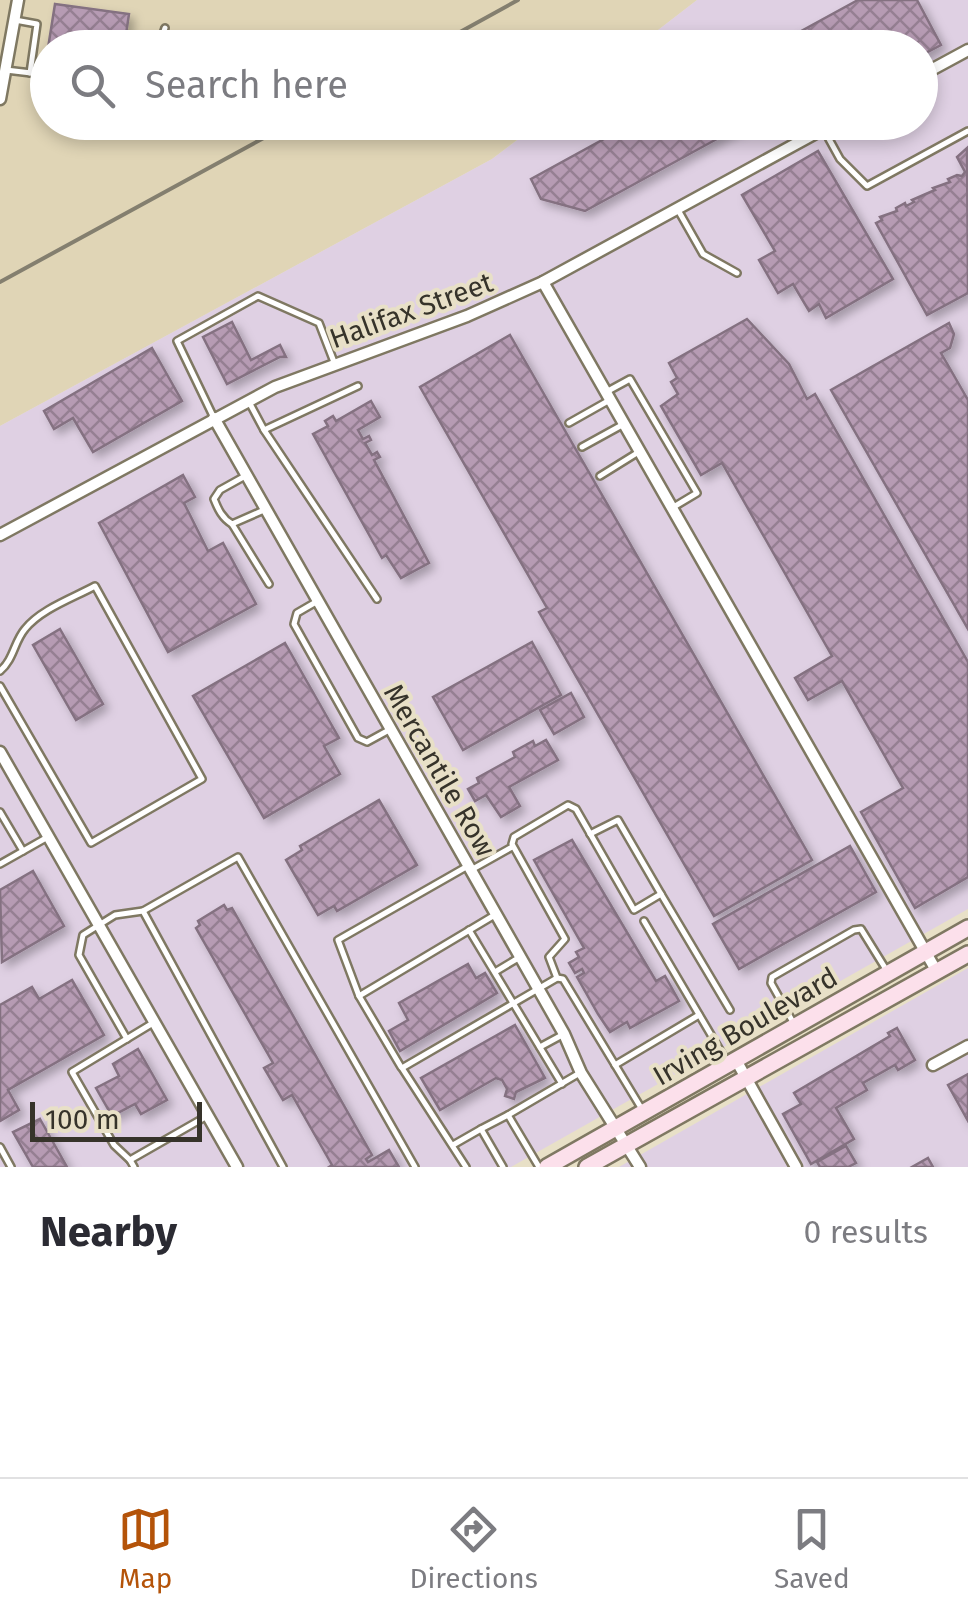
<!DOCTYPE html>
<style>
:root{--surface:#fff;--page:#f2f2f3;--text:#2b2b33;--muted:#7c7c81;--line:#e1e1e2;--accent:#b45309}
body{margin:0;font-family:"Fira Sans",sans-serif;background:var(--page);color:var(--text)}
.scale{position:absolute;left:30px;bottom:25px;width:172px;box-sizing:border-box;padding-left:10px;border:5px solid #36332a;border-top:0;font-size:28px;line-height:35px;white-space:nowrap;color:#36332a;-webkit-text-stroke:8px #e8e0c7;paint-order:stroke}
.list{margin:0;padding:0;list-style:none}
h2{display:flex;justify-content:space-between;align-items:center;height:130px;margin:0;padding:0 40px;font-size:42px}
h2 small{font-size:32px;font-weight:400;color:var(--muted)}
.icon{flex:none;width:55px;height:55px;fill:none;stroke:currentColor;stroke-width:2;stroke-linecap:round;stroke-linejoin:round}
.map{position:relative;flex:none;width:968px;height:1167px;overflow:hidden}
.search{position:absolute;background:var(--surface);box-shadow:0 5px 15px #0003;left:30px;right:30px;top:30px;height:110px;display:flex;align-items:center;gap:25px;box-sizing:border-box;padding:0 35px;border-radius:55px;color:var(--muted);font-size:38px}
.sheet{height:310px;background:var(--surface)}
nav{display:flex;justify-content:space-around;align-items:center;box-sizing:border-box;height:140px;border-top:2px solid var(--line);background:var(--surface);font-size:28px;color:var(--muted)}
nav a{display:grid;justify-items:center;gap:5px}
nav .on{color:var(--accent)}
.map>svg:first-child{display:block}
.built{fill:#e0d5b6}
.industrial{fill:#dfd0e3}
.building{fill:url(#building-cross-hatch);stroke:#847181;stroke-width:2.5;filter:url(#shadow)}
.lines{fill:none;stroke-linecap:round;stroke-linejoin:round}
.lane-casing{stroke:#7f7862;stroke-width:10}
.street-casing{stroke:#7f7862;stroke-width:15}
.secondary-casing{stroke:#7f7862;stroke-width:20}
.lane{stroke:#fff;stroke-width:5}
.street{stroke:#fff;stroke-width:10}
.secondary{stroke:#fce0eb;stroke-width:15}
.rail{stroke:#847f6f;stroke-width:4}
.labels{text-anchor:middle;stroke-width:8;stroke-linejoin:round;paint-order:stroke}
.street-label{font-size:28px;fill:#36332a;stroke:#e8e0c7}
</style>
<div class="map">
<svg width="968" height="1167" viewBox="0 0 968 1167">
<defs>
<pattern id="building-cross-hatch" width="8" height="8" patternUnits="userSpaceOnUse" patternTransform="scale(2.5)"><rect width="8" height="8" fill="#b69bb3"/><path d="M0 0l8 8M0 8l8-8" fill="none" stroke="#957f92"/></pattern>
<filter id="shadow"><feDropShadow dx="5" dy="5" stdDeviation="5" flood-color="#0004"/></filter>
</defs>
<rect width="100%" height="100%" fill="#e8e0c7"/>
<polygon class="built" points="0,0 697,0 636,47 48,48 48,122 539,123 492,159 0,426"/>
<g class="industrial">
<polygon points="697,0 968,0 968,909 511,1167 0,1167 0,426 492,159 540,123 920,122 920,48 636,47"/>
<polygon points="968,968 968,1167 619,1167"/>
</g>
<g class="building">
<polygon points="858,0 917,0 941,45 920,56 920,48 801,48 794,35"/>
<polygon points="55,4 129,14 124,48 48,48"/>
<polygon points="635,122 748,122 585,211 541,199 531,179"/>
<polygon points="967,148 968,293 927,315 876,223 882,220 880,217 897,211 896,208 905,203 906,206 914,202 912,200 935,190 933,188 950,182 948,179 957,175 962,176 965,172 957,157"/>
<polygon points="818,151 893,279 826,318 819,304 809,311 793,284 778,293 759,260 775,251 742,195"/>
<polygon points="747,319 789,364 807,399 815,394 968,662 968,877 915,908 861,812 903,788 842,681 808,700 795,678 832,656 722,463 701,475 661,406 678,394 671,382 677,378 669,363"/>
<polygon points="232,322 251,360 280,345 286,357 280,357 227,384 203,337"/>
<polygon points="949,323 954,334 950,348 941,353 968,400 968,629 831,390"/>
<polygon points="510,335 812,860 714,916 539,612 547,608 420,387"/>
<polygon points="152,348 182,401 93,452 73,418 54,429 44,411"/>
<polygon points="371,401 380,417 358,430 363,439 369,436 371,440 365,443 372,455 377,452 380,457 374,460 429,563 401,578 386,555 382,558 313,434 328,426 325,421 333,416 336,421"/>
<polygon points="183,475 195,497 184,503 208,551 223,543 256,604 168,652 99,523"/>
<polygon points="60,629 103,704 76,720 33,645"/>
<polygon points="532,642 561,695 463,750 433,697"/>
<polygon points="285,643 339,738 324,746 340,774 264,818 193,696"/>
<polygon points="571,693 584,717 554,734 540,710"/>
<polygon points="546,740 558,760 509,787 520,806 501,817 486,795 475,801 468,789 479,783 477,778 515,757 513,752 533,741 535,746"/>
<polygon points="379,800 417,865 337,911 334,906 318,915 286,860 302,850 300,846"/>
<polygon points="572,840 656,981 665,976 679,1001 630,1028 627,1022 610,1032 598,1014 577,977 584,973 582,969 575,973 569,963 579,957 576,952 584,948 534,860"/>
<polygon points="850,846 876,892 739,969 713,924"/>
<polygon points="33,871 64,926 2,962 0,890"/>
<polygon points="224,905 227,910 232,908 372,1155 366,1159 368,1162 389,1150 399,1167 329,1167 332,1165 292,1095 283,1100 264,1068 273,1063 196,928 200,925 198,921"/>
<polygon points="468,964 476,978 485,973 497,993 400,1051 389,1031 408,1020 399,1003"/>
<polygon points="72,980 104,1035 8,1090 19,1110 0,1121 0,1005 32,987 39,999"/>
<polygon points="515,1025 545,1078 516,1092 514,1099 505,1096 507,1089 502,1080 496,1078 440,1110 421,1078"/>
<polygon points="897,1028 915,1060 898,1070 895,1065 863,1083 867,1090 836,1108 854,1139 811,1164 783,1114 801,1104 794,1093 890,1036 888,1033"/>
<polygon points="138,1049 167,1100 141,1114 135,1104 112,1116 96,1088 119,1076 113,1064"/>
<polygon points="968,1074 968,1121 948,1085"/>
<polygon points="40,1119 67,1167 33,1167 13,1132"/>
<polygon points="846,1146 856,1163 848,1167 820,1167 817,1162"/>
<polygon points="928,1158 933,1167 912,1167"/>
</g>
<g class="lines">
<g class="lane-casing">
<g id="lane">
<polyline points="15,20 37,24 30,73"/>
<polyline points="158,48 165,28"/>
<polyline points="6,70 48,75"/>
<polyline points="824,130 840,159 867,186 968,131"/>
<polyline points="678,210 703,254 737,273"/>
<polyline points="608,391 630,379 697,493 672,508"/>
<polyline points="248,400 264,430 377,599"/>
<polyline points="214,418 177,341 258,296 319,323 334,362"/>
<polyline points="569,423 608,401"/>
<polyline points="264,430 358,386"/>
<polyline points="582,447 622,425"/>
<path d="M247,475L220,490L214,499C218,509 222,518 232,524L264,510"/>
<polyline points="600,476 637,453"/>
<polyline points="232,524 269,584"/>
<polyline points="316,602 297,613 294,624 358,738 367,742 389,730"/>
<path d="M0,671C14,659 14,642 25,629C41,609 73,598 95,586L202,779L91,843L0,686"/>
<polyline points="0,812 23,851"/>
<polyline points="590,834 618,820 661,894"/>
<polyline points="0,864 46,838"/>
<polyline points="471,870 512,847"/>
<polyline points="143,911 238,857 415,1167"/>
<polyline points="644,921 727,1062"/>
<polyline points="469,930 562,1084"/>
<polyline points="495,972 520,957"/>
<polyline points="359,996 493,916"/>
<polyline points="794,1024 771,983 772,977 854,930 861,929 887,971"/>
<polyline points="127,1039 79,955 83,935 115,915 143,911 283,1167"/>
<polyline points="540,1047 564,1034"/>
<polyline points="615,1065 699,1015"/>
<polyline points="401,1067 359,996 338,940 466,867"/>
<polyline points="643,1111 563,979 557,978 549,957 565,939 512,844 514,837 568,805 576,809 634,910 661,894 730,1010"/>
<polyline points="508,1115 578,1074"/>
<polyline points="481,1129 508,1115 539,1167"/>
<polyline points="453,1145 481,1129 503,1167"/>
<polyline points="0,1147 11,1167"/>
<polyline points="130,1160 114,1145 72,1072 153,1023"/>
<polyline points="134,1167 130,1160 207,1116"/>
<polyline points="466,1167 402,1068 557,978"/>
</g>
</g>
<g class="street-casing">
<g id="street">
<polyline points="920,76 968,50"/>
<polyline points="0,99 18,0"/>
<polyline points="543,282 937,972"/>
<polyline points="214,418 564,1034 581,1073 640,1167"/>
<polyline points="0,535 275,387 467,316 543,282 836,122"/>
<polyline points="0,752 237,1167"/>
<polyline points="736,1060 796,1167"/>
<polyline points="933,1065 968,1046"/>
</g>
</g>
<g class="secondary-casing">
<g id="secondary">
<polyline points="547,1167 968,928"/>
<polyline points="587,1167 968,954"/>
</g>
</g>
<use href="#lane" class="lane"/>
<use href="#street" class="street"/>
<use href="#secondary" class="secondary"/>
<g class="rail">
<polyline points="431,48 518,0"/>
<polyline points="0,282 293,122"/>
</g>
</g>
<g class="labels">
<g class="street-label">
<text transform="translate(411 310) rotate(-20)" y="10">Halifax Street</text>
<text transform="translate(440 770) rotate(60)" y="10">Mercantile Row</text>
<text transform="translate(745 1026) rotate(-30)" y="10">Irving Boulevard</text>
</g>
</g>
</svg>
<div class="scale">100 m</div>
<div class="search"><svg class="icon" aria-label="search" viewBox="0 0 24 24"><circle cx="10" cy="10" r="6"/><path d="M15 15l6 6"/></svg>Search here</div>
</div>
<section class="sheet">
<h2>Nearby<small>0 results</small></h2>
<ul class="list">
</ul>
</section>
<nav>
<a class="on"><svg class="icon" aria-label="map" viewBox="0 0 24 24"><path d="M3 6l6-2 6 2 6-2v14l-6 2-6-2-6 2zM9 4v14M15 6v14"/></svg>Map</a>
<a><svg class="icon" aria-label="directions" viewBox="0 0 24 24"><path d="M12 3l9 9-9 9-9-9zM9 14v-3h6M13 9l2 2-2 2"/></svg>Directions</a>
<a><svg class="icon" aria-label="saved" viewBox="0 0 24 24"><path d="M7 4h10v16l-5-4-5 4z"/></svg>Saved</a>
</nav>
